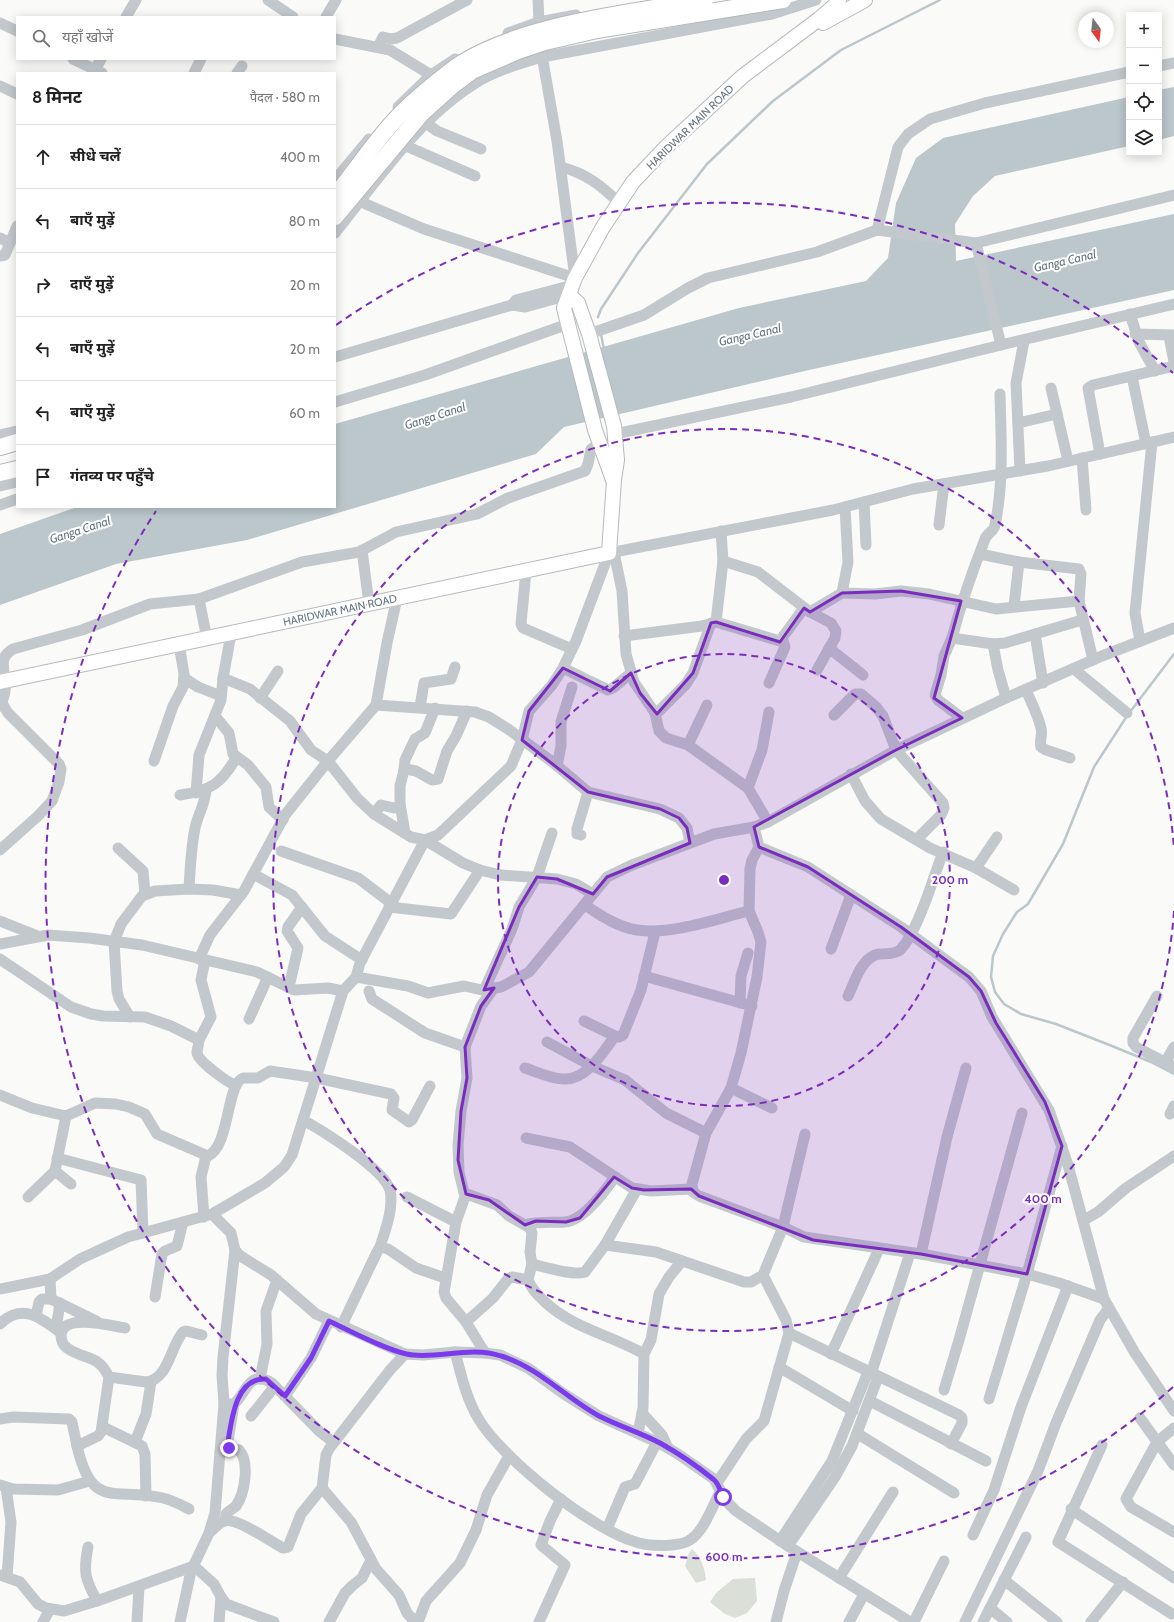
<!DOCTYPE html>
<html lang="hi">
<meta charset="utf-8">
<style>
:root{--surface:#fff;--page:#f2f2f2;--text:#222;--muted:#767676;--line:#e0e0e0}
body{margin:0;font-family:Cabin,"Noto Sans Devanagari",sans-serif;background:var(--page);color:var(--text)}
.controls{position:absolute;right:12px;top:12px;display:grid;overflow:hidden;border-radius:0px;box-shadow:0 2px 10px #0003}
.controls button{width:36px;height:36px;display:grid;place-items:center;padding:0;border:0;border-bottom:1px solid var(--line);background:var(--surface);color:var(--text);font:20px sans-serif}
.compass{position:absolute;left:1078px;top:12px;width:36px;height:36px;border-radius:50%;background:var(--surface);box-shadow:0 2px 10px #0003;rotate:165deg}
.stop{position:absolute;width:12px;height:12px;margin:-9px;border:3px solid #7c3aed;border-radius:50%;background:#fff}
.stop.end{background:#7c3aed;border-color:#fff;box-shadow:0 1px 4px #0008}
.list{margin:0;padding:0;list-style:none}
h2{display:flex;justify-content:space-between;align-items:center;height:52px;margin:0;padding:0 16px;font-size:17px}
h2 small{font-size:13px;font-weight:400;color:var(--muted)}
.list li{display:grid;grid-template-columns:26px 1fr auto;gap:12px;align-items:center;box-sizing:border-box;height:64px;padding:0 16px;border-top:1px solid var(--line)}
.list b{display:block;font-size:15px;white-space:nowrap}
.list em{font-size:13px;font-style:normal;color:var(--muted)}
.icon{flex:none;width:22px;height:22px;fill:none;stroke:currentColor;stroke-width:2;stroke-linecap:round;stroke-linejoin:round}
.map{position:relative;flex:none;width:1174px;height:1622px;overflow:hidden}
.search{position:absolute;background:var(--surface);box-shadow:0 2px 10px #0003;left:16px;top:16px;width:320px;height:44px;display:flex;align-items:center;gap:10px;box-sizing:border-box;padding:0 14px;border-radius:0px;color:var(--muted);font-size:15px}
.panel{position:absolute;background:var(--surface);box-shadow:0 2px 10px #0003;left:16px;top:72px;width:320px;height:436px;border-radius:0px}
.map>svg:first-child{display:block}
.green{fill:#dadfd7}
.water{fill:#bbc7cb}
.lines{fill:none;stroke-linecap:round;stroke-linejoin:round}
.stream{stroke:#bbc7cb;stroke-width:2.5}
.major-casing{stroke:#b5babe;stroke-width:16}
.highway-casing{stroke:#b4b9bd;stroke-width:18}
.minor{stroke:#c3c8cc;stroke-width:11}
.major{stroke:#fff;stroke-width:14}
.highway{stroke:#fff;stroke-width:16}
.highway-bridge-casing{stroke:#b4b9bd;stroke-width:18;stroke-linecap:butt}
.highway-bridge{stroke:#fff;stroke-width:16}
.route{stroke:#7c3aed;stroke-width:5}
.marked{fill:#7b2cbf;fill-opacity:0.2;stroke:#7b2cbf;stroke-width:3;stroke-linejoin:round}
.ring{fill:none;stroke:#7b2cbf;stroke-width:2;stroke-dasharray:7 5}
.labels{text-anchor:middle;stroke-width:4;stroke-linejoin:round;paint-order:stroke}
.street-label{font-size:11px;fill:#657683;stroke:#fff}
.water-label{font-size:12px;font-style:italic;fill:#60757c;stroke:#fff}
.centre{fill:#7b2cbf;stroke:#fff;stroke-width:2}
.ring-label{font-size:12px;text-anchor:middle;font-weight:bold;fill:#7b2cbf;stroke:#fff;stroke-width:4;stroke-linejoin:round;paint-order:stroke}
</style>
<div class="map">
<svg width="1174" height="1622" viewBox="0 0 1174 1622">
<rect width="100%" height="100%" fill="#fafaf8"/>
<g class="green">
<path d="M692,1549C701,1556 705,1569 706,1580L696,1583L685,1566L689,1553Z"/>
<polygon points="755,1578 757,1601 747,1613 735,1618 725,1614 710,1602 716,1593 733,1579"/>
</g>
<g class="water">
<polygon points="1174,87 1174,136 1159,140 1159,90"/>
<polygon points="1129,97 1129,146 995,176 973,196 955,224 956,261 1174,214 1174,290 809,370 564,427 536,454 247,540 116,564 0,605 0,534 77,507 335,507 335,424 739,308 866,281 888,258 896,203 916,158 943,138"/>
</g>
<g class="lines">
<g class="stream">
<polyline points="598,317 601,309 638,253 707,164 773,101 841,50 940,0"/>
<polyline points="601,334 604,350"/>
<polyline points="1130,712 1174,654"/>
<polyline points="1127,716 1094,767 1063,844 1028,904 1017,912 1003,934 993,956 991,977 995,992 1004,1004 1021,1014 1056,1024 1112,1046 1151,1062 1174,1074"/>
</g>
<g class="major-casing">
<g id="major">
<polyline points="823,23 865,0"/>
<polyline points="613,480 595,430 564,308 575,278 603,227 633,182 665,148 743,76 819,19 834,6 839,0"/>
<polyline points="0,682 609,553 614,480 617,460 614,426 589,334 578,303 569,295"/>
</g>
</g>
<g class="highway-casing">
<g id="highway">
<polyline points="0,447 17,442"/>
<polyline points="0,473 17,469"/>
</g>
</g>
<g class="minor">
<polyline points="268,0 293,17"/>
<polyline points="126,17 136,0"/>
<polyline points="326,17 336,0"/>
<polyline points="0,23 17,31"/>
<polyline points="508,33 539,22 576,15"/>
<polyline points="335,39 390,50 431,75"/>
<polyline points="378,47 383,37 391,39 397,38 467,0"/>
<polyline points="73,59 102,73"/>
<polyline points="1159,66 1174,63"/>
<polyline points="95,70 101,59"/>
<polyline points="194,73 201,59"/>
<polyline points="237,73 242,66"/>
<polyline points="0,86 17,94"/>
<polyline points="398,107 431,75 455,59"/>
<polyline points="426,123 437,131 481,149"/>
<polyline points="406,146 475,176"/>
<path d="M561,167C585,173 601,185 619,203"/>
<polyline points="335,180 369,139"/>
<polyline points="354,199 424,229 575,278 557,141 540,44 538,0"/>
<path d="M335,233C376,182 418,119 474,84C494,71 519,64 542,57L772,14L816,0"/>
<polyline points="0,238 10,243"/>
<polyline points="976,243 1174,195"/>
<polyline points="0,256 5,255 17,226"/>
<polyline points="512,305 516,300 573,285"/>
<polyline points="1130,314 1139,342 1155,371"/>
<polyline points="589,334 644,315 688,288 708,278 817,252 877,230 898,147 908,134 930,119 985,103 1129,72"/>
<polyline points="1135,334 1174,335"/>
<polyline points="1169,336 1174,362"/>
<polyline points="1001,345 1174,304"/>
<polyline points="335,357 512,305 525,307 569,295"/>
<polyline points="1132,376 1146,444"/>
<polyline points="1051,388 1068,461"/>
<polyline points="335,402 425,375 568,324"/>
<polyline points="1018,423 1057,414"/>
<polyline points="615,434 791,397 1001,345 976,243 877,230"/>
<polyline points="0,435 17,431"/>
<polyline points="1100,454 1088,388 1093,385 1174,366"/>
<polyline points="1082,458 1086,510"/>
<polyline points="1020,471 1016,383 1024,341"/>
<polyline points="0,486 17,482"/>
<polyline points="864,502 866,545"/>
<polyline points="0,505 17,499"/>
<polyline points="939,525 944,484"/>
<polyline points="721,531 723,561 758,572 810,612 842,593 848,562 845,507"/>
<polyline points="362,550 369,604"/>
<polyline points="614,552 622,591 626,654 634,682 655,713 659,731 666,738 688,745 748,788 768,822"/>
<polyline points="980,554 1019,562 1079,569 1081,574 1079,601 1093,660"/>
<polyline points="526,571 521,624 523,628 572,649"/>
<polyline points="842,593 875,594 901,591 929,594 996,609 1079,601"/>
<polyline points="199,599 207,639"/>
<polyline points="1014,606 1019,562"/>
<polyline points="810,612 831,623 836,631 835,638 817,670"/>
<polyline points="716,622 783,642"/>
<polyline points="231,634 223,678 250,689 290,721 311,750 328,761 357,798 374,814 411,837 425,840 463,863 480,870 500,875 557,879 576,884 593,894"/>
<polyline points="1035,634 1043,683"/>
<polyline points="624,636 702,626 716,622 723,561"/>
<path d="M952,638C961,604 972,572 985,539C987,533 994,532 995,525C1004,482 1001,437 1000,394"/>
<polyline points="1140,641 1135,613 1152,442"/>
<polyline points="993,644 1005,643 1082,620"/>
<polyline points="829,648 863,675"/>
<polyline points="563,668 608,690 613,688 631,673"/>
<polyline points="1074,669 1127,713"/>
<polyline points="184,678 198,687 221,696"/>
<polyline points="769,683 785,647 782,638 804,608"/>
<path d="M1026,690C1031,702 1038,715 1041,728C1043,735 1039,740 1041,747L1046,750L1070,758"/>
<polyline points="260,698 278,671"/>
<polyline points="376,705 475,712 489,717 508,729 555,764 588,792 660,809 679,818 687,828 690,843"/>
<path d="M0,706C4,700 7,685 5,678C3,665 0,657 13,649L82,630L150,604L199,599L302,562L359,552L396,532L477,514L508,498L585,471L588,464L591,449L600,443"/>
<polyline points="420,707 424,683 451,679 455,667"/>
<polyline points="656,714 686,684 693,673 711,623"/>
<polyline points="834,715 855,694 861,694 876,707 883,716 896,750 943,803 944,808 941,815 917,839"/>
<polyline points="215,716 229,733 233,754 248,765 266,787 269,807 283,820"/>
<polyline points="962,718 938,700 935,695 941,675 944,656 952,638 993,644 998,670 1006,698"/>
<polyline points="688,745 707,705"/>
<polyline points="154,761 173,706 183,687 184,674 179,644"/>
<polyline points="557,766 561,746 561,722 572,687"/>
<polyline points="404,770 405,760 415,739 425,733 435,708"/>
<polyline points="851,774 865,801 881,819 930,848 976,868 1014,890"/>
<polyline points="748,788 762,750 769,712"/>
<polyline points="196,793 199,755 221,700 223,678"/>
<path d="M180,795C210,791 221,784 236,758"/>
<polyline points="400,804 405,833"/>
<polyline points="374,814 381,805 394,808 400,806 400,786 404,770 406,769 416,771 432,780 438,779 447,751 456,736 467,711"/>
<polyline points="754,827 759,847 808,867 901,927 969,977 981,991 992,1017 1049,1110 1068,1165 1104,1299 1135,1353 1174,1411"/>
<polyline points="581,835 577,834 577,829 588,792"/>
<polyline points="759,847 752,860 750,869 749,911 758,932 761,942 757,977 741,1053 731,1088 706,1133 692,1184 693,1192 699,1196 783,1227 804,1237 921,1254 1027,1274 1059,1283 1104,1299"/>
<polyline points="118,848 143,871 145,894"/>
<polyline points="0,850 38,816 52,801 59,782 61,769 59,764 8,713 2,703"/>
<polyline points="281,851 358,878 391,903"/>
<polyline points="976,868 997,837"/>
<polyline points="253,874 292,895 325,936 362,960"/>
<path d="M189,889C190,869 191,848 195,828C198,814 205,805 206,790"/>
<path d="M585,905C601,916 618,927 637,930C672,935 715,919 749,911"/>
<polyline points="389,907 451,914 480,870"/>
<polyline points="0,921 38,936"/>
<polyline points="0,944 48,935 89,938 142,945 257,972 294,990 328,988 343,991"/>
<polyline points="831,949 851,895"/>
<path d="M0,959L71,1007L91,1014L103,1016L145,1017L171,1026L199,1040C199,1044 197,1049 197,1053C199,1062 227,1082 235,1085"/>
<polyline points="199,959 210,935 244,891 285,815 328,761 376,705 387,643 397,598"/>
<polyline points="644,976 752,1006"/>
<polyline points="356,977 408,986 428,993 464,986 482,990 501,987 529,972 607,877 632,865 714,834 754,827 768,822 896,750 1006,698 1102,656 1174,628"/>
<polyline points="289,987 298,948 287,931 288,927 302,907"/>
<polyline points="494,988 481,1006 465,1047 467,1078 461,1111 458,1145 459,1172 464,1193 497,1205 509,1216 530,1228 532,1233 530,1252 532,1264"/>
<polyline points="484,990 512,929 519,907 537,877 552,833"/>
<polyline points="369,991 372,999 425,1033 465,1047"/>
<path d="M848,996C855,982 861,957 879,954C886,953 894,955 900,950C917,934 934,876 943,852"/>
<polyline points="1157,996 1133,1038 1133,1043 1136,1047 1174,1067"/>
<polyline points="740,1003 741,976 748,953"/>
<polyline points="130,1017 119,999 117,991 114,942 121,924 142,896 155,891 189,889 213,890 241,895"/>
<polyline points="249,1019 268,977"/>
<polyline points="584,1021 615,1036"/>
<polyline points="199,1040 211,1017 201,980 205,960"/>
<polyline points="547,1042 592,1066 625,1080 666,1113 706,1133"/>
<polyline points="1165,1063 1174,1047"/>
<path d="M525,1068C537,1072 552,1079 564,1079C587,1080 603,1052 615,1036L619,1037L623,1035L641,990L655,932"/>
<polyline points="731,1088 772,1108"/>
<path d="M0,1095L32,1108L66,1116L95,1103L116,1104L129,1107L145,1114L157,1134L208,1156C230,1146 226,1085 243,1078H258L270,1071L317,1078L391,1094L394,1098L392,1110L409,1122L412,1120L430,1086"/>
<polyline points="1170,1114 1174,1106"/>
<path d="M303,1120C323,1131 384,1169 390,1190C394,1208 385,1231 380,1247"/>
<polyline points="526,1138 570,1147 632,1188 651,1191 692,1189"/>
<polyline points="57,1158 141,1180 143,1233"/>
<polyline points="55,1171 71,1184"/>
<path d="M637,1189L605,1245L585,1272C573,1276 545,1267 532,1264L528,1280C532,1290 538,1295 545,1302C574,1329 611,1335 644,1354"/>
<polyline points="466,1194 456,1222 444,1292 446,1298 466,1322 485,1353"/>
<polyline points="28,1197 55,1171 66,1116"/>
<polyline points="407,1197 456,1222"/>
<polyline points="212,1214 231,1233 235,1250 239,1255 271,1275 316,1314 405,1354 423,1355 455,1352 485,1353 500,1355 528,1368 564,1394 599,1416 661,1444 678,1454 714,1479 726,1501 736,1511 788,1546 910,1622"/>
<polyline points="204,1217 201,1177 206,1156"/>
<polyline points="1084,1220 1098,1212 1126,1188 1174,1156"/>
<path d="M525,1225C539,1221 551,1223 565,1222C583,1221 605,1191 615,1177"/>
<polyline points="605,1245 656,1252 744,1282 751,1282 763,1275 783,1227 805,1134"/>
<polyline points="921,1254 947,1137 966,1068"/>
<polyline points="0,1289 50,1279 80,1259 128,1237 212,1214 265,1183 284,1167 292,1155 343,991 356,977 360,963 425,840 438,835 511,766 522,740 529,711 552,685 563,668 576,641 609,553 833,510 913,489 1048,466 1174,437"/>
<polyline points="155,1297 162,1254 165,1251 177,1246 183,1222"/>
<polyline points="51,1299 96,1321"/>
<polyline points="36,1316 39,1302 42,1299 51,1299 50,1279"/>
<polyline points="466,1322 493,1298 508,1279 512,1277 528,1280"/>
<path d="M0,1324C22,1302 41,1318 61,1333"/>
<polyline points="341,1327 377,1252 380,1247 388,1249 416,1268 445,1278"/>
<path d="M125,1328C112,1326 62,1313 61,1335C61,1341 63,1345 67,1348C86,1361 97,1353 109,1377L146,1382C169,1379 170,1347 183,1332L186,1331L202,1335"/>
<polyline points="56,1329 60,1303"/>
<polyline points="789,1333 959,1415 962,1418 962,1423 951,1444"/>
<path d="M455,1352C461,1374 466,1398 478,1418C502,1459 593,1531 639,1543C650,1546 661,1546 672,1545C678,1544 684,1544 690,1540C704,1531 712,1507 720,1492"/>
<polyline points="831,1354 879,1249"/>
<polyline points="779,1367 853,1411"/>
<polyline points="871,1374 910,1253"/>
<path d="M109,1377L101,1432L98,1436L77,1446C92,1511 114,1487 163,1498C172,1500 181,1505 189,1509"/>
<polyline points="260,1379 267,1344 266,1311 277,1280"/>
<polyline points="944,1390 959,1340 1022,1113"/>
<polyline points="285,1396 311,1358 329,1321"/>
<polyline points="989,1399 1027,1274 1062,1146"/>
<polyline points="870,1401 986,1461"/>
<path d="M224,1404H234C247,1393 248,1369 272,1383L319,1431L333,1442"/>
<polyline points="642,1413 662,1435 668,1448"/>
<polyline points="251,1416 275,1386"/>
<polyline points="1140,1418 1174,1465"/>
<polyline points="0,1419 13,1417 69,1419 72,1422 77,1446"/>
<polyline points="103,1427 142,1446 145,1454 146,1496"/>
<polyline points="1174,1428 1157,1442 1126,1499 1131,1507 1174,1532"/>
<polyline points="638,1433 643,1408 644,1354 651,1340 659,1294 669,1277 682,1261"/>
<polyline points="858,1434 954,1493"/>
<polyline points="135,1442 146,1414 151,1382"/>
<polyline points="1102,1445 1058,1542 1172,1614"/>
<polyline points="227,1448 234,1404"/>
<path d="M220,1452L229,1448L239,1450C250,1462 245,1493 236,1506C233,1509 229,1510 226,1514L225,1521"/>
<polyline points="717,1483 746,1439 764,1421 789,1333 786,1320 763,1275"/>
<polyline points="0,1485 13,1489 58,1490 90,1481"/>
<polyline points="6,1488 11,1522 7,1577"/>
<polyline points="322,1488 351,1522 376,1569 399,1595 407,1613 415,1622"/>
<polyline points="1071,1509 1174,1578"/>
<polyline points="607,1529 625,1487 635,1484 657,1442"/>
<path d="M209,1533C214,1529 219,1523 224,1521C237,1517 271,1542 283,1548L288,1547L301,1514L322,1488L326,1455L329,1449L390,1370L405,1354"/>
<polyline points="973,1535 994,1490 1021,1407 1068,1286"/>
<polyline points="780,1541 832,1461 868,1372"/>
<polyline points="788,1546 835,1477 852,1446 878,1377"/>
<path d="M88,1547C83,1572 85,1579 97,1601"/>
<polyline points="0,1575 20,1582 38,1604 46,1608 64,1611 97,1601 194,1566 214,1584 221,1597 226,1604 274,1622"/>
<polyline points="839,1578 893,1492"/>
<polyline points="1004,1580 1057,1622"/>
<polyline points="990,1608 1007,1622"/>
<polyline points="43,1622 50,1609"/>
<polyline points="137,1622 139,1587"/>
<polyline points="180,1622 191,1571 209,1533 215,1513 224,1404 222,1375 223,1357 235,1250"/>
<polyline points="219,1622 221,1597"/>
<polyline points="329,1622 345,1593 352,1586 362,1578 371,1560"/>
<polyline points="418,1622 426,1601 460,1563 476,1530 487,1495 509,1456"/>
<polyline points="539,1622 565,1565 541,1545 550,1521 561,1499"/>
<polyline points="776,1622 784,1591 797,1552"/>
<polyline points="849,1622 864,1594"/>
<polyline points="914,1622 944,1561"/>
<polyline points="965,1622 1038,1471 1056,1423 1100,1320 1109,1308"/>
<polyline points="983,1622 1026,1537"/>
<polyline points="1091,1622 1123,1582"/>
</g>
<use href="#major" class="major"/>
<use href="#highway" class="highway"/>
<g class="highway-bridge-casing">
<g id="highway-bridge">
<path d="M335,196C360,165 382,130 412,103C428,89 444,75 462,63C525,24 632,12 705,0"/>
<polyline points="335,217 421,114 452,86 472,71 518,51 545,42 597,30 783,0"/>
</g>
</g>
<use href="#highway-bridge" class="highway-bridge"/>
</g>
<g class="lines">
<path class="route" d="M229,1448H227C231,1425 234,1377 266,1379L285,1396L311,1358L329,1321C350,1331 392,1353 413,1355C442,1358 472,1346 501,1356C538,1367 566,1398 599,1416C619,1426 641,1433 660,1443C678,1453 697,1466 713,1479C719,1483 720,1491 723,1497"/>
</g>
<path class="marked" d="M901,591L961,601L934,698L962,718L896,750L754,827L759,847L808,867L901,927L969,977L981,991L996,1023L1045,1102L1062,1146L1027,1274L921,1254L813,1240L699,1196L691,1189L644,1190L632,1188L614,1177L580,1218L566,1222L536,1221L525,1225L489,1200L466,1194L458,1160L461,1111L467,1078L465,1047L481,1006L494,988L484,990L519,907L537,877L557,879L593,894L607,877L690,843L687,828L679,818L660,809L588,792L522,740L529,711L563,668L610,691L631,673L640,693L657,714L693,673L711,623L716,622L780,642L804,608L810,612L842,593Z"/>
<g class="ring">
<circle cx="724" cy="880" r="226"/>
<path d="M1174 911A451 451 0 1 1 1174 849"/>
<path d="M1173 1387A677 677 0 0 1 156 511M336 325A677 677 0 0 1 1173 373"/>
</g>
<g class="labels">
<g class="street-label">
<text transform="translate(690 127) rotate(-44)" y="4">HARIDWAR MAIN ROAD</text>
<text transform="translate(340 610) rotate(-12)" y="4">HARIDWAR MAIN ROAD</text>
</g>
<g class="water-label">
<text transform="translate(1065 261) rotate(-13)" y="4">Ganga Canal</text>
<text transform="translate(750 335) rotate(-13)" y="4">Ganga Canal</text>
<text transform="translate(435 416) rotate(-18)" y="4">Ganga Canal</text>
<text transform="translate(80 530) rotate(-18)" y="4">Ganga Canal</text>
</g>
</g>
<circle cx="724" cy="880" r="6" class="centre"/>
<g class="ring-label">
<text x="950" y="884">200 m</text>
<text x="1043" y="1203">400 m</text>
<text x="724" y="1561">600 m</text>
</g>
</svg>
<div class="controls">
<button>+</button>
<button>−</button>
<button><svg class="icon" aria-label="locate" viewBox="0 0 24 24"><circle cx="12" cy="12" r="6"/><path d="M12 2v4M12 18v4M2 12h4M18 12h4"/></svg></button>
<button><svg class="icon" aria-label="layers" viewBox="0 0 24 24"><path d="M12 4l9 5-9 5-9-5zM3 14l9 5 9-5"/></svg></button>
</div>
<svg class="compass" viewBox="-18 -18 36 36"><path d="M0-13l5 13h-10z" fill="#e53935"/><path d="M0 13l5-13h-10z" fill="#767676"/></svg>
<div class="stop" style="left:723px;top:1497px"></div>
<div class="stop end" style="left:229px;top:1448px"></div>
<div class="search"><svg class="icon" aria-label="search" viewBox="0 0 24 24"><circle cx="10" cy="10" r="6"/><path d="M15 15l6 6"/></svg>यहाँ खोजें</div>
<section class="panel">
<h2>8 मिनट<small>पैदल · 580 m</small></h2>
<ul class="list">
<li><svg class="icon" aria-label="ahead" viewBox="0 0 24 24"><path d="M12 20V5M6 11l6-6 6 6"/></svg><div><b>सीधे चलें</b></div><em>400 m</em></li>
<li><svg class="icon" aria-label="left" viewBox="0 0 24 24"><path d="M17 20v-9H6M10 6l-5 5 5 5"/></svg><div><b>बाएँ मुड़ें</b></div><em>80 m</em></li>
<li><svg class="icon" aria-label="right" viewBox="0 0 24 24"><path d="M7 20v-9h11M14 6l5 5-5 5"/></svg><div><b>दाएँ मुड़ें</b></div><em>20 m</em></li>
<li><svg class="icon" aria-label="left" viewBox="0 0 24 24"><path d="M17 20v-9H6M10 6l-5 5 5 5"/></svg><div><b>बाएँ मुड़ें</b></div><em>20 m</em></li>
<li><svg class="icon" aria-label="left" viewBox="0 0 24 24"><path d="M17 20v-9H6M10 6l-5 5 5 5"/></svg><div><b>बाएँ मुड़ें</b></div><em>60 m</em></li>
<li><svg class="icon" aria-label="arrive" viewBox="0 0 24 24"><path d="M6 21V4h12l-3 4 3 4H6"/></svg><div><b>गंतव्य पर पहुँचे</b></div></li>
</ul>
</section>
</div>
